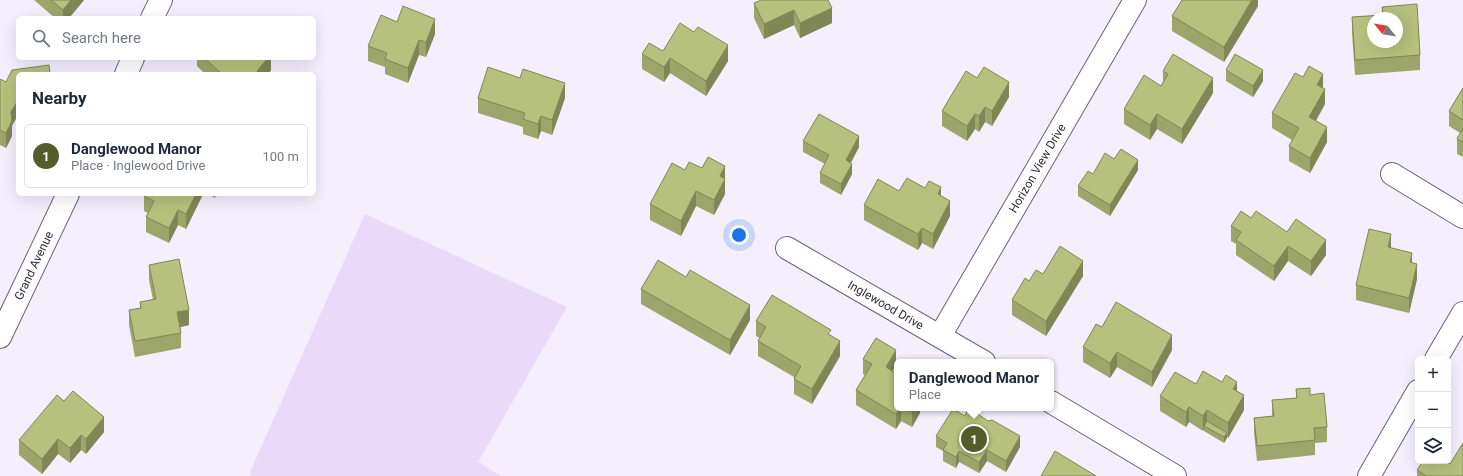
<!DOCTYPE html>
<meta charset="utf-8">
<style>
:root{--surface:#fff;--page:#f2f2f3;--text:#1f2937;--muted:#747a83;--line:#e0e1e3;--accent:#555c2b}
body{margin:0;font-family:Roboto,sans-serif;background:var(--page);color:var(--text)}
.controls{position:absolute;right:12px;bottom:12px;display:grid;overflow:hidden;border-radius:6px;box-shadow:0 4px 16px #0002}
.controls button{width:36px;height:36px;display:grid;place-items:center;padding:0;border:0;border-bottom:1px solid var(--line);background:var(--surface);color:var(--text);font:20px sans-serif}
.compass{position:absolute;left:1367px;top:12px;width:36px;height:36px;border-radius:50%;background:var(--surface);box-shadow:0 4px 16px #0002;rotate:300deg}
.you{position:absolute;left:739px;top:235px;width:14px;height:14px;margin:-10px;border:3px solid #fff;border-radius:50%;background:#1a73e8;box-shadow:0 0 0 6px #1a73e833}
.badge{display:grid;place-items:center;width:26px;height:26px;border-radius:50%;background:var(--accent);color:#fff;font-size:13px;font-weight:700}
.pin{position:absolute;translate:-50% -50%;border:2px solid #fff;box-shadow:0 1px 4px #0006}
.popup{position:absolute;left:894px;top:359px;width:160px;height:52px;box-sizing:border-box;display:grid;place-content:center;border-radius:6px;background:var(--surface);filter:drop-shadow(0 1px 3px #0005);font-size:13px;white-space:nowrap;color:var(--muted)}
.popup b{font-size:15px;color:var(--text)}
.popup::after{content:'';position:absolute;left:50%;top:100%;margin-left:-8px;border:8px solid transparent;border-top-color:var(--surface)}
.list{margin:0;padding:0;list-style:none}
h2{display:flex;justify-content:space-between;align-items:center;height:52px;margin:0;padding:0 16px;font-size:17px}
h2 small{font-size:13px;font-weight:400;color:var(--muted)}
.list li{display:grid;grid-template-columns:26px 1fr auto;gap:12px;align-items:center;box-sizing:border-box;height:64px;margin:0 8px 8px;padding:0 8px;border:1px solid var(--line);border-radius:6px}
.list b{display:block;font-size:15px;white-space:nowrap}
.list p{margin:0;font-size:13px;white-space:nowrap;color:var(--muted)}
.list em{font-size:13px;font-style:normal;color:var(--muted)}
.icon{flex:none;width:22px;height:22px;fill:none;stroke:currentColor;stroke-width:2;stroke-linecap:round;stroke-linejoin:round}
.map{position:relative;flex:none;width:1463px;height:476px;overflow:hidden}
.search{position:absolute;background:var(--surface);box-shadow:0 4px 16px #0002;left:16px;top:16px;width:300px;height:44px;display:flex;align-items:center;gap:10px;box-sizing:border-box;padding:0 14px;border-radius:6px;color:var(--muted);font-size:15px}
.panel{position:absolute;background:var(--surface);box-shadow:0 4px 16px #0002;left:16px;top:72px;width:300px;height:124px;border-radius:6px}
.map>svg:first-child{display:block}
.green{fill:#e8daf8}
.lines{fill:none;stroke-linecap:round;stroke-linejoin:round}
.minor-casing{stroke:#6d6279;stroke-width:24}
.minor{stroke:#fff;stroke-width:22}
.wall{fill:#9ca66b}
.shaded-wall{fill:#7f8757}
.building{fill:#b5c17c;stroke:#7f8757;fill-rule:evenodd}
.labels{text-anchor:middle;stroke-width:4;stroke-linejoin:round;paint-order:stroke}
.street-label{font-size:12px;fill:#322d37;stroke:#fff}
</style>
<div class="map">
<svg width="1463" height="476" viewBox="0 0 1463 476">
<rect width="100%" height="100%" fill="#f5eefd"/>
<polygon class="green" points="365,214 567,307 478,462 501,476 251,476 250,472"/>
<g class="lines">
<g class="minor-casing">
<g id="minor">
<polyline points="152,18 161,0"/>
<polyline points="126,74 133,58"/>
<polyline points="1392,174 1463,217"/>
<path id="s1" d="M787,248L984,362"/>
<path id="s2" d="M940,336L1135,0"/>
<path id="s3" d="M0,337L68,194"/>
<polyline points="1436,359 1463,313"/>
<polyline points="1051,402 1175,476"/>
<polyline points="1369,476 1418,391"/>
</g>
</g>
<use href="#minor" class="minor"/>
</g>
<g class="wall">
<polygon points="34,0 84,0 69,18 55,18"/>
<polygon points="828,0 832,23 800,38 794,25 764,39 754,18 754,3"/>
<polygon points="1258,0 1258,6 1224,62 1172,31 1172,16"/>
<polygon points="1382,7 1420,55 1420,70 1355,75 1352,33 1352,17 1382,15"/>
<polygon points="397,22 435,34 426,57 419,55 408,83 385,74 385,67 368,61 368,46"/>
<polygon points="663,51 728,61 706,96 670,73 664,82 642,69 642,54"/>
<polygon points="197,58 271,58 271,70 268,74 205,74 197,66"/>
<polygon points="1226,70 1263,81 1253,97 1226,81"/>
<polygon points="1163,71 1213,93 1182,144 1157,129 1150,140 1124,124 1124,109 1161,86 1163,82"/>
<polygon points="18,74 12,126 12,136 6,148 0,145 0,79 6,82"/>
<polygon points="1323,88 1325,104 1316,121 1327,142 1310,173 1289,161 1289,146 1292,140 1272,128 1272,113"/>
<polygon points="1463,88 1463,157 1457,154 1457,139 1460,133 1449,126 1449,111"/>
<polygon points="1009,97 992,126 985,122 979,132 975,129 967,141 942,126 942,111"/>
<polygon points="478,98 565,98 552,135 541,131 538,139 523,134 523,127 478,113"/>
<polygon points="803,141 859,147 851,163 852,174 841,195 820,183 820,173 825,164 803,152"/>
<polygon points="1114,159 1138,170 1110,216 1078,196 1078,186 1093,174"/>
<polygon points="725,166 725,194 714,215 696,206 681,236 650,220 650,204 685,170"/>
<polygon points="925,188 941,196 950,216 933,249 922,243 918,250 864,220 864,205 899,191"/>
<polygon points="145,194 203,194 186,229 178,225 169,243 146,232 146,217 148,213 144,211 144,196"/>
<polygon points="208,194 217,194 215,198"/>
<polygon points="1251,218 1287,232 1326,255 1311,276 1288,261 1274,281 1236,255 1236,244 1231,241 1231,226"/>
<polygon points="1391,248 1412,263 1417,279 1409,313 1356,300 1356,285"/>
<polygon points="149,265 189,325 180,327 181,333 181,348 135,357 129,325 129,310 140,308 140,302 153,300 149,280"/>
<polygon points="1043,274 1083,276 1046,336 1012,315 1012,300 1029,281"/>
<polygon points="641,289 750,320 730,355 641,304"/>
<polygon points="756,321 831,335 840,356 812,404 794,394 794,377 758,356 758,341 760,338 756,336"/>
<polygon points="1102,327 1172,350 1152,387 1117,367 1110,378 1083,362 1083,347"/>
<polygon points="863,359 896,365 892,371 897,408 920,408 920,413 912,427 901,421 896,429 856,405 856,390 865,375 863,374"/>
<polygon points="1196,384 1237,391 1244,410 1228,438 1227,437 1227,438 1224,443 1204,431 1204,429 1203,431 1189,422 1186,427 1160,411 1160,396"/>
<polygon points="1296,389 1310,395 1327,427 1327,442 1315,443 1315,455 1257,461 1254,433 1254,418 1272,416 1272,400 1296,398"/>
<polygon points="104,432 86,454 81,450 70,463 58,454 42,474 19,455 19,440"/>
<polygon points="936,436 1020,447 1006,472 987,461 979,473 959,462 956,468 943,461 943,451 936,447"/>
<polygon points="1450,464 1463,476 1417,476 1417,470"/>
</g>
<g class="shaded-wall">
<polygon points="71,0 84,0 69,18 63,18 63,10"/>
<polygon points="1252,0 1258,0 1258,6 1224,62 1224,47"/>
<polygon points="832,8 832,23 800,38 800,23"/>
<polygon points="794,10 794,25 764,39 764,24"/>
<polygon points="435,19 435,34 426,57 426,42"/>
<polygon points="419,40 419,55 408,83 408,68"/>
<polygon points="728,45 728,61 706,96 706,81"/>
<polygon points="268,58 271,58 271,70 268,74 257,74 257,71"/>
<polygon points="670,58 670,73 664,82 664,67"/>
<polygon points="1263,70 1263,81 1253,97 1253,86"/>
<polygon points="1323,74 1323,89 1317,85"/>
<polygon points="1213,78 1213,93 1182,144 1182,129"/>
<polygon points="1009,82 1009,97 992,126 992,111"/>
<polygon points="565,83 565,98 552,135 552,120"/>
<polygon points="1325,89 1325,104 1309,132 1309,117"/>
<polygon points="18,100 18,115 12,126 12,136 6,148 6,133 11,112"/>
<polygon points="985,107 985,122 979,132 979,116"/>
<polygon points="975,114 975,129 967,141 967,126"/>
<polygon points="1157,114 1157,129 1150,140 1150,125"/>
<polygon points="541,116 541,131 538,139 538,124"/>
<polygon points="1327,127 1327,142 1310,173 1310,158"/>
<polygon points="859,136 859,147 846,171 846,160"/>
<polygon points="1138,160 1138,170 1110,216 1110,205"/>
<polygon points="852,164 852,174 841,195 841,184"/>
<polygon points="725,166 725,194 714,215 714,200 720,176"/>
<polygon points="941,187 941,202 938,194"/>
<polygon points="696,191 696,206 681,236 681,221"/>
<polygon points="196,194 203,194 186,229 186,214"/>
<polygon points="950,201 950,216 933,249 933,234"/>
<polygon points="178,210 178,225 169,243 169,228"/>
<polygon points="922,228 922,243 918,250 918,234"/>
<polygon points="1391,234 1391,249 1388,247"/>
<polygon points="1326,240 1326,255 1311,276 1311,261"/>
<polygon points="1288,246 1288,261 1274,281 1274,266"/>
<polygon points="1412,253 1412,268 1410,262"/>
<polygon points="1083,261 1083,276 1046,336 1046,321"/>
<polygon points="1417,264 1417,279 1409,313 1409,298"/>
<polygon points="750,305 750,320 730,355 730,340"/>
<polygon points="189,310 189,325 177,328 177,312"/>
<polygon points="1172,335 1172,350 1152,387 1152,372"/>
<polygon points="840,341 840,356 812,404 812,389"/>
<polygon points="896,350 896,365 886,383 886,367"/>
<polygon points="1117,352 1117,367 1110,378 1110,363"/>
<polygon points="1237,382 1237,397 1233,389"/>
<polygon points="1244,395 1244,410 1228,438 1228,423"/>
<polygon points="1189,407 1189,422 1186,427 1186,412"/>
<polygon points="900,408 901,408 901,421 896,429 896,414"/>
<polygon points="914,408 920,408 920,413 912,427 912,412"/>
<polygon points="1207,410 1207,425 1204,426 1204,429 1203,431 1203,416"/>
<polygon points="104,417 104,432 86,454 86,439"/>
<polygon points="1227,433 1227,438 1224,443 1224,437"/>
<polygon points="81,435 81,450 70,463 70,448"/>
<polygon points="1020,436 1020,447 1006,472 1006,461"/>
<polygon points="58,439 58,454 42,474 42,459"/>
<polygon points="987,450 987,461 979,473 979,462"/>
<polygon points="959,451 959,462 956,468 956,457"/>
</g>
<g class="building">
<polygon points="51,0 71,0 63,10"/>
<polygon points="761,0 828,0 832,8 800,23 794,10 764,24 754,3"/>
<polygon points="1182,0 1252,0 1224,47 1172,16"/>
<path d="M1417,4L1420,55L1355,60L1352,17L1383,15L1382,7ZM1373,18H1397V42H1373Z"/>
<polygon points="403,6 435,19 426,42 419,40 408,68 385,59 387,53 368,46 381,15 397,22"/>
<polygon points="680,23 694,32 698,27 728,45 706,81 670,58 664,67 642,54 649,43 663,51"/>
<polygon points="1173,54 1213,78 1182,129 1157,114 1150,125 1124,109 1144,75 1161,86 1168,74 1163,71"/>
<polygon points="1235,54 1263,70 1253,86 1226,70"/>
<polygon points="204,58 268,58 257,71 260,74 222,74"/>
<polygon points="49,65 50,74 18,74 18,100 11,112 12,121 6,133 0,130 0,79 6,82 12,70"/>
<polygon points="1309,66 1323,74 1317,85 1325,89 1309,117 1327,127 1310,158 1289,146 1299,128 1272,113 1295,73 1303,77"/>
<polygon points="488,67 520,78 523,69 565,83 552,120 541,116 538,124 523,119 525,113 478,98"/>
<polygon points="984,67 1009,82 992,111 985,107 979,116 975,114 967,126 942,111 966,71 977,78"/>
<polygon points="1463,88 1463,120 1449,111"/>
<polygon points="819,114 859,136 846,160 852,164 841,184 820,173 829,155 803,141"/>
<polygon points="1463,128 1463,142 1457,139"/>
<polygon points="1121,149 1138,160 1110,205 1078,186 1088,171 1093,174 1105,153 1114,159"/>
<polygon points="708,157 725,166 720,176 725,179 714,200 696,191 681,221 650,204 672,163 685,170 689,162 702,168"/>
<polygon points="907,178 925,188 929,181 941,187 938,194 950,201 933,234 922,228 918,234 864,205 878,179 899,191"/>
<polygon points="145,194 196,194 186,214 178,210 169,228 146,217 154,201 144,196"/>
<polygon points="1241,211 1251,218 1256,211 1287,232 1296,219 1326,240 1311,261 1288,246 1274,266 1236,240 1241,232 1231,226"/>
<polygon points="1369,229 1391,234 1388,247 1412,253 1410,262 1417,264 1409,298 1356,285"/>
<polygon points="1060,246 1083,261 1046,321 1012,300 1025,278 1029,281 1036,270 1043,274"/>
<polygon points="179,259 189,310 177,312 181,333 135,341 129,310 141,308 140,302 156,299 149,265"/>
<polygon points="658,260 686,277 690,270 750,305 730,340 641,289"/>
<polygon points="772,295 831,330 828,334 840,341 812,389 794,379 801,366 758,341 766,327 756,321"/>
<polygon points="1116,302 1172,335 1152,372 1117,352 1110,363 1083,347 1096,324 1102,327"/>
<polygon points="876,338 896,350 886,367 897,374 897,408 900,408 896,414 856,390 872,364 863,359"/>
<polygon points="1203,371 1222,382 1226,375 1237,382 1233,389 1244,395 1228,423 1207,410 1203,416 1189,407 1186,412 1160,396 1175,372 1196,384"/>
<polygon points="1310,388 1310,395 1324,393 1327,427 1314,428 1315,440 1257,446 1254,418 1274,416 1272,400 1297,398 1296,389"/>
<polygon points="73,391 104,417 86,439 81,435 70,448 58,439 42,459 19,440 57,395 64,401"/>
<polygon points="905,408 914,408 912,412"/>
<polygon points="953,409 965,416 967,411 972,410 988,421 992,420 1020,436 1006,461 987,450 979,462 959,451 956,457 943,450 947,443 936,436"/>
<polygon points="1207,421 1227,433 1224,437 1204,426"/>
<polygon points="1463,443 1463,476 1426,476 1417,470 1423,461 1446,461 1450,464"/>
<polygon points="1055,451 1096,476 1041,476"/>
</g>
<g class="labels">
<g class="street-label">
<text dy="4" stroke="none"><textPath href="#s2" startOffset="194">Horizon View Drive</textPath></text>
<text dy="4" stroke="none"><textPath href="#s3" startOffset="79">Grand Avenue</textPath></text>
<text dy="4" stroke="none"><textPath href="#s1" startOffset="114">Inglewood Drive</textPath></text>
</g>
</g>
</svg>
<div class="controls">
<button>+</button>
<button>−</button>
<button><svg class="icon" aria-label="layers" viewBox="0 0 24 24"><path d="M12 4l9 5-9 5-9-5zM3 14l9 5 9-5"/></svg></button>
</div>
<svg class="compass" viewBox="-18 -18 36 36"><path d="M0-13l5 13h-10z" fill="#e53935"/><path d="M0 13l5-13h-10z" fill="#747a83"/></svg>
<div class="you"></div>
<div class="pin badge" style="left:974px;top:439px">1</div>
<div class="popup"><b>Danglewood Manor</b>Place</div>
<div class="search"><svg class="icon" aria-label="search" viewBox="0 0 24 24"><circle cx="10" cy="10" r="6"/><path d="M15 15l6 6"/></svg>Search here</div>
<section class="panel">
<h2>Nearby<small></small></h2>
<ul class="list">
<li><span class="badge">1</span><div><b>Danglewood Manor</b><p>Place · Inglewood Drive</p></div><em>100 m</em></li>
</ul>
</section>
</div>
